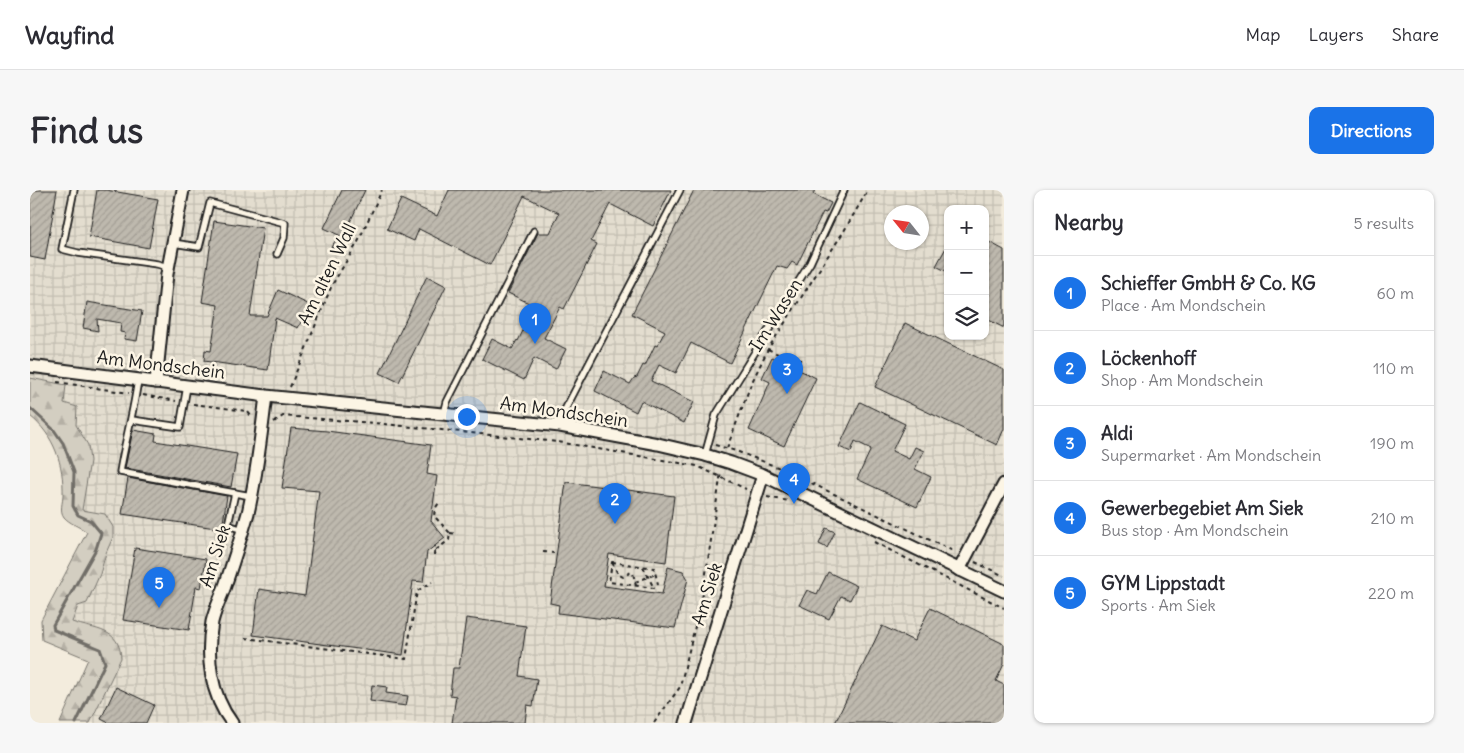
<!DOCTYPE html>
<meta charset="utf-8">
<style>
:root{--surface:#fff;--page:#f7f7f7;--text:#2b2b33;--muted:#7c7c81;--line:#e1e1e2;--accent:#1a73e8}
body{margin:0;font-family:Delius,sans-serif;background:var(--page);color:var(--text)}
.controls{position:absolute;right:15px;top:15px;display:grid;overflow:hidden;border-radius:10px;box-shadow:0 1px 4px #0004}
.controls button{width:45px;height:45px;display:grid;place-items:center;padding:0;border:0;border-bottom:1px solid var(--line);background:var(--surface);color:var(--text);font:25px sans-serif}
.compass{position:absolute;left:854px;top:15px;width:45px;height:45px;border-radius:50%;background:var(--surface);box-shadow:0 1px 4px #0004;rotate:300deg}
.you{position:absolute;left:436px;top:226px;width:18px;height:18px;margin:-12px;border:4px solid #fff;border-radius:50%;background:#1a73e8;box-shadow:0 0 0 8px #1a73e833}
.badge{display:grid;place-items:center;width:32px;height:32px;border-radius:50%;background:var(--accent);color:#fff;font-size:16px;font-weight:700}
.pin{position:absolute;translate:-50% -41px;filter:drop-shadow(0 1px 2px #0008)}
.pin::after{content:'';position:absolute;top:26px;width:18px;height:15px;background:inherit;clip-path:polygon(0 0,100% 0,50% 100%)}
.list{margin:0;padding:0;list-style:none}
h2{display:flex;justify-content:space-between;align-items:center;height:65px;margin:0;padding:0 20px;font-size:21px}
h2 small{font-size:16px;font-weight:400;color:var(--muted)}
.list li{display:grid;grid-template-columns:32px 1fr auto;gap:15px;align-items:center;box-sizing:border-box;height:75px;padding:0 20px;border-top:1px solid var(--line)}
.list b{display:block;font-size:19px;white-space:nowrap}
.list p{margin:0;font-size:16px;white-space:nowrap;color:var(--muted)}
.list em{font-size:16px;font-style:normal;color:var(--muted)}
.icon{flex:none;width:28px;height:28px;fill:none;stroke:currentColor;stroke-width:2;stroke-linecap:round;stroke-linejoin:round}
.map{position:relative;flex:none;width:974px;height:533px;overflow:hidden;border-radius:10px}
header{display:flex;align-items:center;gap:30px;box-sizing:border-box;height:70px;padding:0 25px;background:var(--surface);border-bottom:1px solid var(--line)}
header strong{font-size:24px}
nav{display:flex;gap:28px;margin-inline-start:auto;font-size:18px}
.intro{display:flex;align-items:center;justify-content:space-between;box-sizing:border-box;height:120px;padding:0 30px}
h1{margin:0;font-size:35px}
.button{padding:12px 22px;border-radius:10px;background:var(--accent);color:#fff;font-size:18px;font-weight:700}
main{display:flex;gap:30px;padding:0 30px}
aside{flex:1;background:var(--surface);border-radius:10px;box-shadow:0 1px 4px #0004}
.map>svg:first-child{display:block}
.industrial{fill:url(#industrial-grid);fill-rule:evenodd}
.forest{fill:url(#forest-firs);stroke:#78756e}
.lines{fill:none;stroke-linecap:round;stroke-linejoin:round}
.stream{stroke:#716e68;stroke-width:3}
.building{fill:url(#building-hatch);stroke:#1c1c1c}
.service-casing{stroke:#1c1c1c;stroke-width:9}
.minor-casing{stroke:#1c1c1c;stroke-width:15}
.path{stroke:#1c1c1c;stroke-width:2;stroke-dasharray:4 4;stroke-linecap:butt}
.service{stroke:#fcf5e5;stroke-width:5.5}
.minor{stroke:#fcf5e5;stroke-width:11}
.labels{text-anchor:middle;stroke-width:5;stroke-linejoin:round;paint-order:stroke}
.street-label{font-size:18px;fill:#1c1c1c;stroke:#fcf5e5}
</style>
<header>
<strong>Wayfind</strong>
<nav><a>Map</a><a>Layers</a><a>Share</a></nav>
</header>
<div class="intro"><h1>Find us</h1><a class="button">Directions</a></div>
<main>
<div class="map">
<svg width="974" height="533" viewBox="0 0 974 533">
<defs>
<pattern id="industrial-grid" width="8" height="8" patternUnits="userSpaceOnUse" patternTransform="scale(1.25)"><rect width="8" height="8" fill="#e3ddcf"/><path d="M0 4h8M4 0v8" fill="none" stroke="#c2bdb1"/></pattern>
<pattern id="forest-firs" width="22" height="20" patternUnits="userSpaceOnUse" patternTransform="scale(1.25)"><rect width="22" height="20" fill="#d3cec1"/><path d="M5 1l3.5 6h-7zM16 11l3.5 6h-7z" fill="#b5b0a5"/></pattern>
<pattern id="building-hatch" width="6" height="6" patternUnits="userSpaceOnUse" patternTransform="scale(1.25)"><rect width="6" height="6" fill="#beb9ae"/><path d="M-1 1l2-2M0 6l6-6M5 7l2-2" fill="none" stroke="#a39e95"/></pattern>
</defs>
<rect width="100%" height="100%" fill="#f3ecdd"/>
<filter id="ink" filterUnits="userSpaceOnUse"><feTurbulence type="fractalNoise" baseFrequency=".02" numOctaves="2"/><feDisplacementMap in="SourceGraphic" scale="10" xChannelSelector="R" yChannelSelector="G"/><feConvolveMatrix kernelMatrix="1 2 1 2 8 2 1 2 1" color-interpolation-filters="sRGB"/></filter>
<g filter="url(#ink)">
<path class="industrial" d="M0,0H974V533H60L91,468L42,432L48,416L57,413L70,384L76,363L83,347L75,324L52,320L60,271L58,255L46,235L47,217L34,213L36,195L0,188ZM918,19H955V146H918ZM862,22H892V52H862Z"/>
<path class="forest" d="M0,188L36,195L34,213L47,217L46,235L58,255L60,271L52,320L75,324L83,337V347L76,363L70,384L57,413L48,416L42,432C65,440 90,438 91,468L60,533H30L58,469L12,450L11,430L57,342C50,337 39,333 34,327C29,320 33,313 33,305C34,274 24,245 0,226Z"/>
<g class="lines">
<polyline class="stream" points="0,218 24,240 33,253 44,282 43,316 48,325 61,331 71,343 66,359 23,435 24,440 70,459 75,473 46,533"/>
</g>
<g class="building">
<polygon points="0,0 27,0 15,70 0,67"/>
<polygon points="67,0 76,0 128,9 119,58 59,47"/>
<polygon points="312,0 335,0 313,47 294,38"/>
<polygon points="419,0 641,0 623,36 580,14 561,51 567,54 534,119 530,117 514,148 536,159 526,179 504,168 494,190 452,169 462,149 482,159 487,150 488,151 505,116 478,103 508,43 520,43 529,23 494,6 460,75 389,39 384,51 357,39 371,9 407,26"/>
<polygon points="664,0 785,0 783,4 801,13 796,23 793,22 767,75 762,72 757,79 747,76 700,173 661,153 646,183 629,175 621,191 664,212 654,233 611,211 606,222 565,201 574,181 600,194 604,188 607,187 613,175 615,176 625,155 627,156 635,141 602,124"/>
<polygon points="184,31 233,38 220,126 237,126 248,100 280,115 268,138 245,128 238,180 174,171 175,160 181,161 188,115 172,112"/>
<polygon points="306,50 314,54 309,62 301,57"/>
<polygon points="959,52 974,60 974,138 955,128 955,59"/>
<polygon points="918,54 918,82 906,76"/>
<polygon points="397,86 416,96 369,192 350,183"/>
<polygon points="57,112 112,121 107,151 94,149 95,143 90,142 91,133 67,129 68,141 53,138"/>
<polygon points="875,133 974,180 974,239 967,255 845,197"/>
<polygon points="742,167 786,188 754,256 719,240 740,192 732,188"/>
<polygon points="830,212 875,234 862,261 879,269 885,257 894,261 885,279 901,287 887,317 827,289 841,259 825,251 821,262 809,257"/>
<polygon points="261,238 297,241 401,255 397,284 407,286 401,331 415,348 397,362 393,392 383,391 373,465 223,445 229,399 275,406 289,301 252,298"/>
<polygon points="103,240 126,244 125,251 207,264 201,297 95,278"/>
<polygon points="98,288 197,306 192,339 92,324"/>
<polygon points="536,292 644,306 636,372 579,364 574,396 632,404 638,377 653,381 658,389 645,438 528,423 529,415 520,413"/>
<polygon points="796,338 805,342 797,358 789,354"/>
<polygon points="105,358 176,369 171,398 166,397 159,440 93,430"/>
<polygon points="798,382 827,396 820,410 811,406 799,429 769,415 777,400 787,404"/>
<polygon points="900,418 974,454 974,474 966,491 974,495 974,533 805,533 852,436 884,451"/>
<polygon points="436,428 496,436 489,486 507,489 503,516 497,515 495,533 422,533 426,506 420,505 423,478 429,478"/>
<polygon points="342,495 357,497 356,503 378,506 376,516 340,511"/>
<polygon points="86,497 124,515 116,533 79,533 71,529"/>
</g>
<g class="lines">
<g class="service-casing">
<g id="service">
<polyline points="44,0 32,59 48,63 127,74 138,77"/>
<polyline points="143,53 169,57 180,13 255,33 254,48 247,64"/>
<path d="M108,189C104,221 95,251 90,282L221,306"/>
<polyline points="414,224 417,212 504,41"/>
<polyline points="102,230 150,237 157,196"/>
<polyline points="527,235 650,0"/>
<polyline points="675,265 686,225 780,73 814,0"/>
<polyline points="205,303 198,335 213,340"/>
</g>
</g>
<g class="minor-casing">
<g id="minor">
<polyline points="0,176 236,206 530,236 628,254 675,265 701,273 733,285 974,401"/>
<polyline points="126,192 137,84 153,0"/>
<polyline points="929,380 974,294"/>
<path d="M202,533C180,504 176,466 182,432C185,419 191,407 195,396C203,372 211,348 218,323C227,285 231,245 236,206"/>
<polyline points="656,533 733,285"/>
</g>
</g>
<g class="path">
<polyline points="738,159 754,167 771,170"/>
<polyline points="139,174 141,174 147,183"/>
<polyline points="27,192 99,203"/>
<polyline points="260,197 302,95 328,52 352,0"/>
<polyline points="113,205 146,211"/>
<polyline points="163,214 217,221 222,227"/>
<polyline points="244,232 253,226 344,233 528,252 667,276 716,299"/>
<polyline points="685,255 706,261 750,278 925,362"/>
<polyline points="697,258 721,194 738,159 814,41 838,0"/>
<polyline points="737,307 759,311"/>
<polyline points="420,343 428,344"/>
<polyline points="844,352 974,418"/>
<polyline points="406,360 419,350 420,343 404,326 405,319 410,311"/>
<polyline points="513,362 524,363"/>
<polyline points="404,365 405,356"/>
<polygon points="582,372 624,378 628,394 624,398 579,392"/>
<polyline points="582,372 588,384 593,387 601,382 603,383 606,396"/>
<polyline points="945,372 974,386"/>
<polyline points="613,377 624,398"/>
<polyline points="605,392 626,384"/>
<polyline points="215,448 376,469 387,401 402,392"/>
<polyline points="624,533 650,497 673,404 691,282"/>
</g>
<use href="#service" class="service"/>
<use href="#minor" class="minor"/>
</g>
</g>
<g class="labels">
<g class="street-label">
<text transform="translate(297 84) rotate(-64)" y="6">Am alten Wall</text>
<text transform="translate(746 125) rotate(-58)" y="6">Im Wasen</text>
<text transform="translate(131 175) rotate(7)" y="6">Am Mondschein</text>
<text transform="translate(534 222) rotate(8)" y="6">Am Mondschein</text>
<text transform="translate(185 366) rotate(-72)" y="6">Am Siek</text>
<text transform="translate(677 404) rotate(-73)" y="6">Am Siek</text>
</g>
</g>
</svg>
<div class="controls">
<button>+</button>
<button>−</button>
<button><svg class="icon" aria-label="layers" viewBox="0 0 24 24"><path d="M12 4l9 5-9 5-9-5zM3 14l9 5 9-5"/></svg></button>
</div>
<svg class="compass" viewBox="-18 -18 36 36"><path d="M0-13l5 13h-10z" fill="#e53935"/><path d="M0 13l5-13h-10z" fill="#7c7c81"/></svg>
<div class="you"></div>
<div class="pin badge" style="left:505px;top:154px">1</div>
<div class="pin badge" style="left:585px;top:334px">2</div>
<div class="pin badge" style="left:757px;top:204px">3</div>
<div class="pin badge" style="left:764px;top:314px">4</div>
<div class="pin badge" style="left:129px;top:418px">5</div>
</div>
<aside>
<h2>Nearby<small>5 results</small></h2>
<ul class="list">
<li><span class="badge">1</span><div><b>Schieffer GmbH &amp; Co. KG</b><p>Place · Am Mondschein</p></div><em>60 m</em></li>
<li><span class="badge">2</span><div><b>Löckenhoff</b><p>Shop · Am Mondschein</p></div><em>110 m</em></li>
<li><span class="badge">3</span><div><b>Aldi</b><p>Supermarket · Am Mondschein</p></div><em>190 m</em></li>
<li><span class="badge">4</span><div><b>Gewerbegebiet Am Siek</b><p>Bus stop · Am Mondschein</p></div><em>210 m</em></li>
<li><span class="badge">5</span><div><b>GYM Lippstadt</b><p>Sports · Am Siek</p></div><em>220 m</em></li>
</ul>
</aside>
</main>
